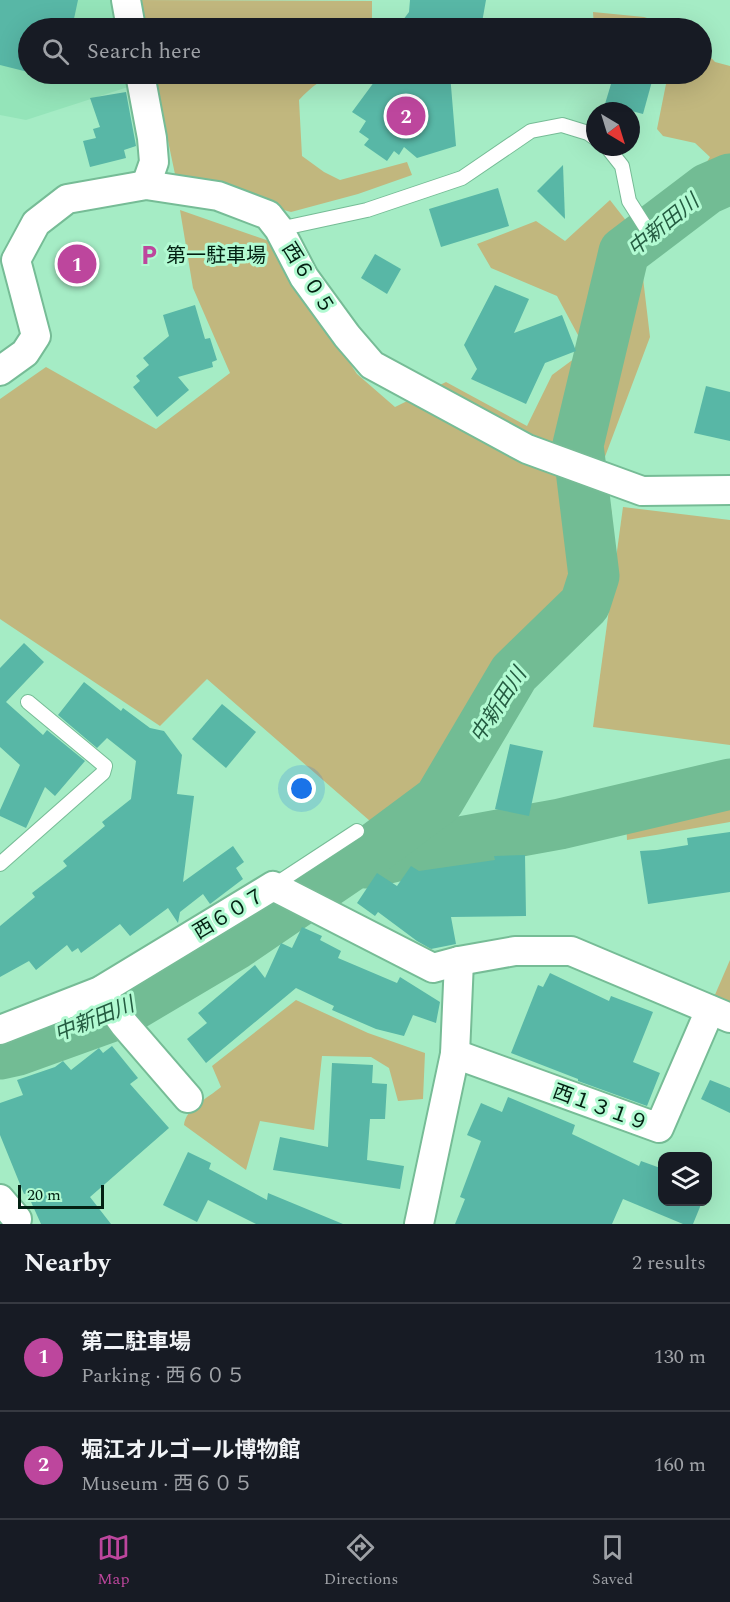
<!DOCTYPE html>
<meta charset="utf-8">
<style>
:root{--surface:#171b24;--page:#242831;--text:#f1f3f6;--muted:#9ea1a6;--line:#363941;--accent:#bd469d}
body{margin:0;font-family:Spectral,"Noto Sans JP",serif;background:var(--page);color:var(--text)}
.controls{position:absolute;right:18px;bottom:18px;display:grid;overflow:hidden;border-radius:12px;box-shadow:0 6px 24px #0002}
.controls button{width:54px;height:54px;display:grid;place-items:center;padding:0;border:0;border-bottom:2px solid var(--line);background:var(--surface);color:var(--text);font:30px sans-serif}
.compass{position:absolute;left:586px;top:102px;width:54px;height:54px;border-radius:50%;background:var(--surface);box-shadow:0 6px 24px #0002;rotate:142deg}
.scale{position:absolute;left:18px;bottom:15px;width:86px;box-sizing:border-box;padding-left:6px;border:3px solid #032012;border-top:0;font-size:16px;line-height:21px;white-space:nowrap;color:#032012;-webkit-text-stroke:4px #b2fad2;paint-order:stroke}
.you{position:absolute;left:302px;top:789px;width:21px;height:21px;margin:-15px;border:4px solid #fff;border-radius:50%;background:#1a73e8;box-shadow:0 0 0 9px #1a73e833}
.badge{display:grid;place-items:center;width:39px;height:39px;border-radius:50%;background:var(--accent);color:#fff;font-size:20px;font-weight:700}
.pin{position:absolute;translate:-50% -50%;border:3px solid #fff;box-shadow:0 2px 6px #0006}
.list{margin:0;padding:0;list-style:none}
h2{display:flex;justify-content:space-between;align-items:center;height:78px;margin:0;padding:0 24px;font-size:26px}
h2 small{font-size:20px;font-weight:400;color:var(--muted)}
.list li{display:grid;grid-template-columns:39px 1fr auto;gap:18px;align-items:center;box-sizing:border-box;height:108px;padding:0 24px;border-top:2px solid var(--line)}
.list b{display:block;font-size:22px;white-space:nowrap}
.list p{margin:0;font-size:20px;white-space:nowrap;color:var(--muted)}
.list em{font-size:20px;font-style:normal;color:var(--muted)}
.icon{flex:none;width:33px;height:33px;fill:none;stroke:currentColor;stroke-width:2;stroke-linecap:round;stroke-linejoin:round}
.map{position:relative;flex:none;width:730px;height:1224px;overflow:hidden}
.search{position:absolute;background:var(--surface);box-shadow:0 6px 24px #0002;left:18px;right:18px;top:18px;height:66px;display:flex;align-items:center;gap:15px;box-sizing:border-box;padding:0 21px;border-radius:33px;color:var(--muted);font-size:22px}
.sheet{height:294px;background:var(--surface)}
nav{display:flex;justify-content:space-around;align-items:center;box-sizing:border-box;height:84px;border-top:2px solid var(--line);background:var(--surface);font-size:16px;color:var(--muted)}
nav a{display:grid;justify-items:center;gap:3px}
nav .on{color:var(--accent)}
.map>svg:first-child{display:block}
.built{fill:#94e4b9}
.green{fill:#c1b77e}
.lines{fill:none;stroke-linecap:round;stroke-linejoin:round}
.river{stroke:#72bc94;stroke-width:51}
.building{fill:#58b7a6}
.service-casing{stroke:#76bc96;stroke-width:16}
.minor-casing{stroke:#76bc96;stroke-width:32}
.service{stroke:#fff;stroke-width:14}
.minor{stroke:#fff;stroke-width:28}
.labels{text-anchor:middle;stroke-width:6;stroke-linejoin:round;paint-order:stroke}
.poi-label{font-size:20px;fill:#032012;stroke:#b2fad2;text-anchor:start}
.street-label{font-size:20px;fill:#032012;stroke:#b2fad2}
.water-label{font-size:21px;font-style:italic;fill:#245c41;stroke:#b2fad2}
</style>
<div class="map">
<svg width="730" height="1224" viewBox="0 0 730 1224">
<rect width="100%" height="100%" fill="#a5ecc5"/>
<polygon class="built" points="0,0 114,0 120,28 28,28 28,74 128,74 131,86 26,120 0,115"/>
<g class="green">
<polygon points="139,0 372,1 372,28 145,28"/>
<polygon points="593,12 644,17 678,28 594,28"/>
<polygon points="702,48 715,62 730,66 730,169 690,189 710,157 695,143 663,136 657,129 668,74 702,74"/>
<path d="M154,74H341C323,77 311,87 299,100L302,156L324,172L340,180L407,162L412,175L358,194L291,212L176,179Z"/>
<polygon points="610,200 638,236 650,337 603,462 612,515 529,667 479,769 370,821 207,679 160,726 0,619 0,399 46,367 156,429 230,373 193,288 180,210 269,241 357,374 395,407 446,382 527,426 552,375 586,350 557,296 491,268 477,244 536,221 565,241"/>
<polygon points="623,507 730,520 730,745 593,727"/>
<polygon points="730,793 730,822 627,840 626,820"/>
<polygon points="730,960 730,1004 714,997"/>
<path d="M296,1000L368,1033L425,1053L423,1099L398,1101L389,1068L371,1057L322,1056L314,1130L260,1121L246,1170L184,1125C186,1108 208,1098 221,1087L212,1066Z"/>
</g>
<g class="lines">
<g class="river">
<polyline points="367,863 454,843 560,824 730,784"/>
<polyline points="0,1054 18,1050 118,1014 236,944 349,867 439,800 514,673 585,604 594,576 578,445 624,252 707,189 730,179"/>
</g>
</g>
<g class="building">
<polygon points="0,0 78,0 72,28 28,28 28,72 0,65"/>
<polygon points="410,0 486,0 481,28 397,28 409,12"/>
<polygon points="380,74 450,74 456,146 417,158 404,147 399,155 394,151 387,161 364,145 369,139 359,132 366,121 352,112"/>
<polygon points="614,74 654,74 643,114 605,104"/>
<polygon points="126,92 136,146 124,150 126,158 90,167 83,141 96,138 93,129 100,127 90,98"/>
<polygon points="563,165 565,219 537,191"/>
<polygon points="498,188 509,226 441,247 429,209"/>
<polygon points="375,254 401,269 387,294 361,278"/>
<polygon points="495,285 529,299 514,333 562,315 576,351 545,363 526,404 471,379 477,369 464,345"/>
<polygon points="195,305 205,339 210,338 217,360 212,362 213,367 178,377 189,390 157,417 133,387 140,381 136,376 149,365 143,358 169,336 163,315"/>
<polygon points="706,386 730,392 730,441 694,433"/>
<polygon points="24,643 44,662 6,702 43,735 47,730 85,761 55,796 45,787 26,828 0,816 0,810 20,765 0,747 0,668"/>
<polygon points="84,682 121,711 123,708 150,728 164,731 182,755 177,794 194,796 183,882 233,846 244,862 236,868 243,879 210,904 203,894 180,912 178,923 168,908 130,936 120,924 81,953 78,948 72,952 67,945 36,970 29,961 0,977 0,926 35,897 32,893 67,866 63,861 105,826 102,822 131,799 136,761 107,738 97,748 58,715"/>
<polygon points="222,704 256,732 226,768 192,739"/>
<polygon points="510,744 543,751 529,816 495,809"/>
<polygon points="730,832 730,892 648,904 640,851 657,850 688,845 687,838"/>
<polygon points="525,855 526,916 451,917 456,944 431,949 417,941 378,912 375,916 357,903 377,873 397,886 411,866 419,871 495,860 494,856"/>
<polygon points="302,927 322,936 320,940 341,951 338,958 397,983 400,977 440,1002 436,1023 413,1015 404,1036 376,1029 332,1010 334,1006 296,988 206,1063 187,1039 207,1023 198,1013 255,965 265,978 281,943 292,948"/>
<polygon points="550,973 609,1001 611,996 653,1012 633,1062 660,1073 647,1106 578,1081 578,1079 511,1053 538,985 543,987"/>
<polygon points="112,1046 138,1078 130,1084 169,1128 90,1197 111,1224 41,1224 27,1193 24,1194 0,1135 0,1103 23,1095 17,1080 55,1067 63,1061 71,1070 99,1048 103,1053"/>
<polygon points="332,1063 373,1065 372,1083 387,1084 385,1119 370,1119 367,1160 404,1166 400,1189 273,1170 280,1137 328,1147"/>
<polygon points="710,1080 730,1088 730,1113 701,1099"/>
<polygon points="508,1097 575,1125 572,1134 639,1166 641,1161 663,1169 663,1202 702,1202 693,1224 683,1224 623,1199 612,1224 455,1224 465,1199 460,1197 481,1141 467,1135 481,1103 502,1112"/>
<polygon points="188,1152 211,1163 209,1169 267,1200 268,1193 343,1224 256,1224 208,1200 197,1222 163,1205"/>
</g>
<g class="lines">
<g class="service-casing">
<g id="service">
<polyline points="607,147 622,166 629,201 648,231"/>
<polyline points="279,229 367,210 462,178 531,131 562,125 588,133 595,138"/>
<polyline points="0,864 103,773 105,766 28,702"/>
<polyline points="273,886 357,831"/>
</g>
</g>
<g class="minor-casing">
<g id="minor">
<polyline points="126,0 131,28"/>
<polyline points="140,74 152,138 154,162 146,185"/>
<polyline points="0,371 25,353 36,336 16,260 36,223 67,199 146,185 218,196 268,215 279,229 304,277 347,336 372,365 527,449 642,491 730,490"/>
<polyline points="100,991 124,1024 188,1098"/>
<polyline points="0,1030 100,991 273,886 433,968 459,961 515,951 571,951 730,1018"/>
<polyline points="455,1054 659,1128 710,1010"/>
<polyline points="0,1199 17,1219"/>
<polyline points="419,1224 455,1054 459,961"/>
</g>
</g>
<use href="#service" class="service"/>
<use href="#minor" class="minor"/>
</g>
<defs>
<g id="parking-bare" transform="scale(1.62)"><path d="M-3.5-5.5H1a3.5 3.5 0 0 1 0 7H-1V5.5H-3.5ZM-1-3.4V-.6H.8a1.4 1.4 0 0 0 0-2.8Z" fill="#bd469d" stroke="#b2fad2" stroke-width="2.5" paint-order="stroke"/></g>
</defs>
<g fill-rule="evenodd">
<use href="#parking-bare" x="149" y="255"/>
</g>
<g class="labels">
<g class="poi-label">
<text x="166" y="262">第一駐車場</text>
</g>
<g class="street-label">
<text transform="translate(309 278) rotate(58)" y="7">西６０５</text>
<text transform="translate(229 913) rotate(-31)" y="7">西６０７</text>
<text transform="translate(601 1107) rotate(20)" y="7">西１３１９</text>
</g>
<g class="water-label">
<text transform="translate(663 225) rotate(-39)" y="7">中新田川</text>
<text transform="translate(498 705) rotate(-57)" y="7">中新田川</text>
<text transform="translate(94 1019) rotate(-22)" y="7">中新田川</text>
</g>
</g>
</svg>
<div class="controls">
<button><svg class="icon" aria-label="layers" viewBox="0 0 24 24"><path d="M12 4l9 5-9 5-9-5zM3 14l9 5 9-5"/></svg></button>
</div>
<svg class="compass" viewBox="-18 -18 36 36"><path d="M0-13l5 13h-10z" fill="#e53935"/><path d="M0 13l5-13h-10z" fill="#9ea1a6"/></svg>
<div class="scale">20 m</div>
<div class="you"></div>
<div class="pin badge" style="left:77px;top:264px">1</div>
<div class="pin badge" style="left:406px;top:116px">2</div>
<div class="search"><svg class="icon" aria-label="search" viewBox="0 0 24 24"><circle cx="10" cy="10" r="6"/><path d="M15 15l6 6"/></svg>Search here</div>
</div>
<section class="sheet">
<h2>Nearby<small>2 results</small></h2>
<ul class="list">
<li><span class="badge">1</span><div><b>第二駐車場</b><p>Parking · 西６０５</p></div><em>130 m</em></li>
<li><span class="badge">2</span><div><b>堀江オルゴール博物館</b><p>Museum · 西６０５</p></div><em>160 m</em></li>
</ul>
</section>
<nav>
<a class="on"><svg class="icon" aria-label="map" viewBox="0 0 24 24"><path d="M3 6l6-2 6 2 6-2v14l-6 2-6-2-6 2zM9 4v14M15 6v14"/></svg>Map</a>
<a><svg class="icon" aria-label="directions" viewBox="0 0 24 24"><path d="M12 3l9 9-9 9-9-9zM9 14v-3h6M13 9l2 2-2 2"/></svg>Directions</a>
<a><svg class="icon" aria-label="saved" viewBox="0 0 24 24"><path d="M7 4h10v16l-5-4-5 4z"/></svg>Saved</a>
</nav>
